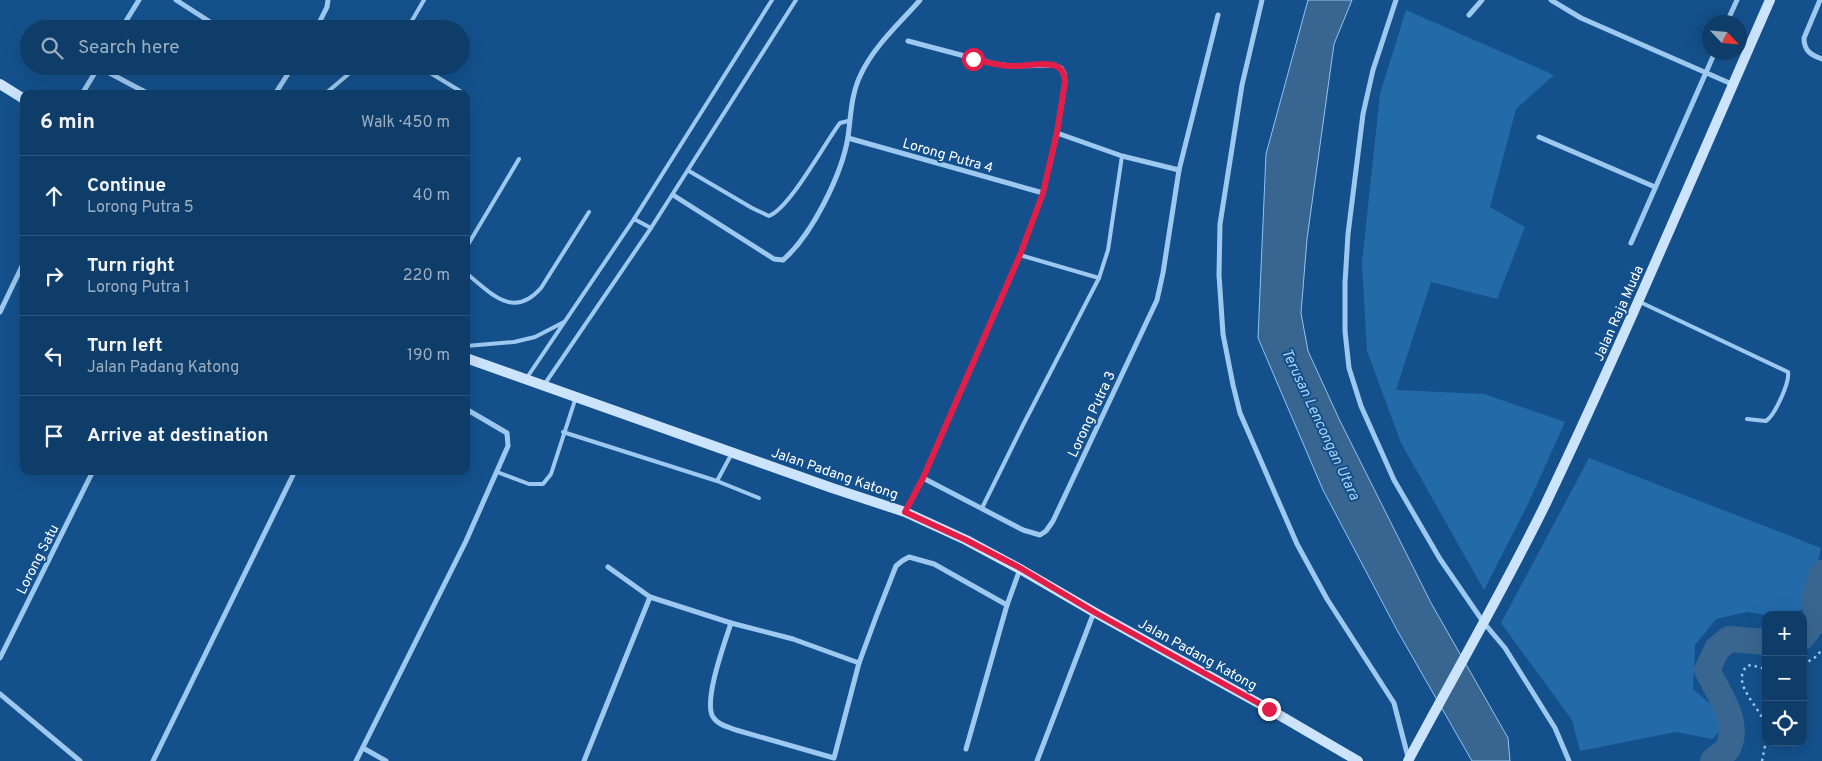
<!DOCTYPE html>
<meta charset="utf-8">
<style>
:root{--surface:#0f3d69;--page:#18446f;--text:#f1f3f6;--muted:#9baec0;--line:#2f567d}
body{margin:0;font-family:Overpass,sans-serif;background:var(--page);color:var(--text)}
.controls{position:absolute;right:15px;bottom:15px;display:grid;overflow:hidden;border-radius:10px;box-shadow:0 5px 20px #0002}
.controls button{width:45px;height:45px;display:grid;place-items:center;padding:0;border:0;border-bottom:1px solid var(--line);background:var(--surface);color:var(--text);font:25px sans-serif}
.compass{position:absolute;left:1702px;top:15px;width:45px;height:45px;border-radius:50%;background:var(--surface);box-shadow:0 5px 20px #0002;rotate:116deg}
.stop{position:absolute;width:15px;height:15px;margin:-11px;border:4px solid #e11d48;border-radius:50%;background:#fff}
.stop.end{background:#e11d48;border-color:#fff;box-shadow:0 1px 5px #0008}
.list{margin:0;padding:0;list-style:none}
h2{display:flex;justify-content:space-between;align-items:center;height:65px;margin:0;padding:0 20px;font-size:21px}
h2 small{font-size:16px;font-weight:400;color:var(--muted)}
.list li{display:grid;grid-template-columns:32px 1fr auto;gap:15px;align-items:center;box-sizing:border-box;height:80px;padding:0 20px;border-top:1px solid var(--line)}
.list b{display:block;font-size:19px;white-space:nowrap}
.list p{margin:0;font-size:16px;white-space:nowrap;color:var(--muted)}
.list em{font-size:16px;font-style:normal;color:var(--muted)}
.icon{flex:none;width:28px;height:28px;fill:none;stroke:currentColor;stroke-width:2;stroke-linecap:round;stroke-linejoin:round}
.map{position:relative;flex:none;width:1822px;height:761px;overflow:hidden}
.search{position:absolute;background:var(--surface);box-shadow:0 5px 20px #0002;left:20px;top:20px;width:450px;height:55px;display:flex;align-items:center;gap:12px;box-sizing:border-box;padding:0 18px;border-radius:28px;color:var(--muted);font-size:19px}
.panel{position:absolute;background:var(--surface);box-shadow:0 5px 20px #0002;left:20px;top:90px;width:450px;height:385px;border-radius:10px}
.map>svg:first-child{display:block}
.green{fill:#236aa9}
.water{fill:#386690;stroke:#8fc5f3}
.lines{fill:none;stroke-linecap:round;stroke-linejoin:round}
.river{stroke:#386690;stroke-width:26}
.path{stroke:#9dc9f0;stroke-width:2.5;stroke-dasharray:2.5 4;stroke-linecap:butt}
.lane{stroke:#9dc9f0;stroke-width:4}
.street{stroke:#9dc9f0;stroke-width:5}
.secondary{stroke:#cbe3fb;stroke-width:10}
.route{stroke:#e11d48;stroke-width:6}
.labels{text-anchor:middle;stroke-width:4;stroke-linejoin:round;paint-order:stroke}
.street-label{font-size:14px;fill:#fff;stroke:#14518c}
.water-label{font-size:15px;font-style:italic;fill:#a9d3f7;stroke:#14518c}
</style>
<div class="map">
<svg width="1822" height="761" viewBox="0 0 1822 761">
<rect width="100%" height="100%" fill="#14518c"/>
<g class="green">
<polygon points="1406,10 1554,75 1516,109 1490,207 1525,227 1497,299 1431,282 1396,390 1484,394 1565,422 1527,506 1484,590 1401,443 1367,351 1362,263 1380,94"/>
<polygon points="1589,458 1821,548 1807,607 1790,615 1766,615 1747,612 1716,619 1695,645 1693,689 1730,721 1712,739 1676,732 1580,751 1572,720 1501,623"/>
</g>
<polygon class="water" points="1308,0 1352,0 1334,44 1307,239 1301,313 1308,351 1340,421 1431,603 1508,738 1510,761 1472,761 1397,630 1323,490 1258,338 1266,154"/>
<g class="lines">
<g class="river">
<polyline points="1803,636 1816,619 1815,595 1822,573"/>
<path d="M1713,761C1717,757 1725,753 1728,748C1741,722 1718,693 1707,670L1717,649L1729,639L1766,642"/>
</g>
<g class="path">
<polyline points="1803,665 1817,656 1822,649"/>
<path d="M1762,761C1764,750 1768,737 1765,725C1760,706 1730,684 1747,666L1751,665L1766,669"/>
</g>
<g class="lane">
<polyline points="407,29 424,0"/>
<polyline points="419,66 460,91"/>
<polyline points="325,94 358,66"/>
<path d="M689,171L752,208L769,216C790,208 824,144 840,123L848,121"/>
<polyline points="634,219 651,228"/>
<polyline points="466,248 519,159"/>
<polyline points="1020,255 1099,278"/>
<path d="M466,273C491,293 513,320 541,288L589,212"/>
<path d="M1640,302L1788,372C1790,382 1775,415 1766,421L1747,419"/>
<polyline points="466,346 514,342 535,337 564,322"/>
<polyline points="526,379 634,219 772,0"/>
<polyline points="544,385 651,228 796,0"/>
<polyline points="563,432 717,481 731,455"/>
<polyline points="497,472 529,484 543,484 551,474 576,397"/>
<polyline points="717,481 759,498"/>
<polyline points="982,508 1023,425 1099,278 1108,250 1122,156"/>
</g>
<g class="street">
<polyline points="176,0 221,29"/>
<polyline points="1262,0 1242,85 1220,224 1219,275 1223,334 1233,385 1240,413 1297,544 1327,599 1394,703 1408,757"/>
<polyline points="1396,0 1373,70 1363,114 1348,234 1345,283 1345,331 1349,368 1361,406 1394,480 1440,559 1484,623 1505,648 1555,728 1569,761"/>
<polyline points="1551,0 1581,18 1734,85"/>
<path d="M1820,0L1804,38C1804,51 1811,55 1822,59"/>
<polyline points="1469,15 1482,0"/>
<polyline points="1727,22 1737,0"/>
<polyline points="121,29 139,0"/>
<polyline points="316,29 327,7 328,0"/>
<polyline points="98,67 149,94"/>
<polyline points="82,94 99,66"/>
<polyline points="275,94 293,66"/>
<polyline points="1539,137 1655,187"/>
<polyline points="848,138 1043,193"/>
<polyline points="1179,170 1218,15"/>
<path d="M673,195L774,259L783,260C812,235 842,174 848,137C851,115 851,94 861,74C874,46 900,23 920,0"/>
<polyline points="1631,243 1715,52"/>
<polyline points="0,312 24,262"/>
<polyline points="923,478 1023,530 1040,535 1046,531 1053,521 1157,300 1163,273 1179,170 1122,156 1057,133"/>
<polyline points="905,512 923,478 1020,255 1043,193 1057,133 1065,82 1064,73 1061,68 1054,65 1011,66 995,64 908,41"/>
<polyline points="608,567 650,597 731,623 793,639 859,663"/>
<path d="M731,623C725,642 703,701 713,717C718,725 728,727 736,730L834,758L859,663L876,617L896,566L902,561L909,557L934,564L1007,605"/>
<polyline points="0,658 93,471"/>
<polyline points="0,694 80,761"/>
<polyline points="363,748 386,761"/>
<polyline points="966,749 1007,605 1020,569"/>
<polyline points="153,761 295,471"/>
<polyline points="356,761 466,541 508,446 507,433 466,409"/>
<polyline points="584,761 650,597"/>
<polyline points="1037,761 1094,612"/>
</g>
<g class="secondary">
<polyline points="0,84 24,99"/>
<polyline points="466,358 832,488 905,512 966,540 1020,569 1094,612 1269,709 1358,761"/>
<path d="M1408,761C1454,675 1503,591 1546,503C1625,337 1696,168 1770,0"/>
</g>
</g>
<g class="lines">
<path class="route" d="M973,59C986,62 999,66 1012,66C1025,67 1044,61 1056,66C1063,69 1064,74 1065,82L1057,132L1043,193L1020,255L923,478L905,512L966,540L1020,568L1094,612L1269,709"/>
</g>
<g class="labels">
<g class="street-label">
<text transform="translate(948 155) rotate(16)" y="5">Lorong Putra 4</text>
<text transform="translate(1618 313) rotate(-66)" y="5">Jalan Raja Muda</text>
<text transform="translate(1091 414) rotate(-65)" y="5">Lorong Putra 3</text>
<text transform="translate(835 473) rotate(19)" y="5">Jalan Padang Katong</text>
<text transform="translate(37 559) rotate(-63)" y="5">Lorong Satu</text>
<text transform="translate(1198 654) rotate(29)" y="5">Jalan Padang Katong</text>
</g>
<g class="water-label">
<text transform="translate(1321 424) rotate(65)" y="5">Terusan Lencongan Utara</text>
</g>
</g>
</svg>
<div class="controls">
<button>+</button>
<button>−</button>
<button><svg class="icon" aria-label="locate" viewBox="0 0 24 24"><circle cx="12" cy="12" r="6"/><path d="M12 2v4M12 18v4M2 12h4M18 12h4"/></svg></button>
</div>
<svg class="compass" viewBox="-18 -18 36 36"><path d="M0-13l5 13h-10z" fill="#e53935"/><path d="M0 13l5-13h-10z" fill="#9baec0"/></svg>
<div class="stop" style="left:973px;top:59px"></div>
<div class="stop end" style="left:1269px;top:709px"></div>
<div class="search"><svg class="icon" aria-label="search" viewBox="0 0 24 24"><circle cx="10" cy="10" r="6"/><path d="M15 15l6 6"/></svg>Search here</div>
<section class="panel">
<h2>6 min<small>Walk · 450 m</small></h2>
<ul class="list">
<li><svg class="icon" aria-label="ahead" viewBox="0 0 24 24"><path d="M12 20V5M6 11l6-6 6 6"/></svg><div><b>Continue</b><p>Lorong Putra 5</p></div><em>40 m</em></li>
<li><svg class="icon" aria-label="right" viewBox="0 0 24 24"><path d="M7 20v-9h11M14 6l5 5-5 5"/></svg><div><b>Turn right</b><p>Lorong Putra 1</p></div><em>220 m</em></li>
<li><svg class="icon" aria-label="left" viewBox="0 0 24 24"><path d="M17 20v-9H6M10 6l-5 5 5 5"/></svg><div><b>Turn left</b><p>Jalan Padang Katong</p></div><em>190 m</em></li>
<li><svg class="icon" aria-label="arrive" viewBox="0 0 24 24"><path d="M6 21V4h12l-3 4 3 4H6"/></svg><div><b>Arrive at destination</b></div></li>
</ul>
</section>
</div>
